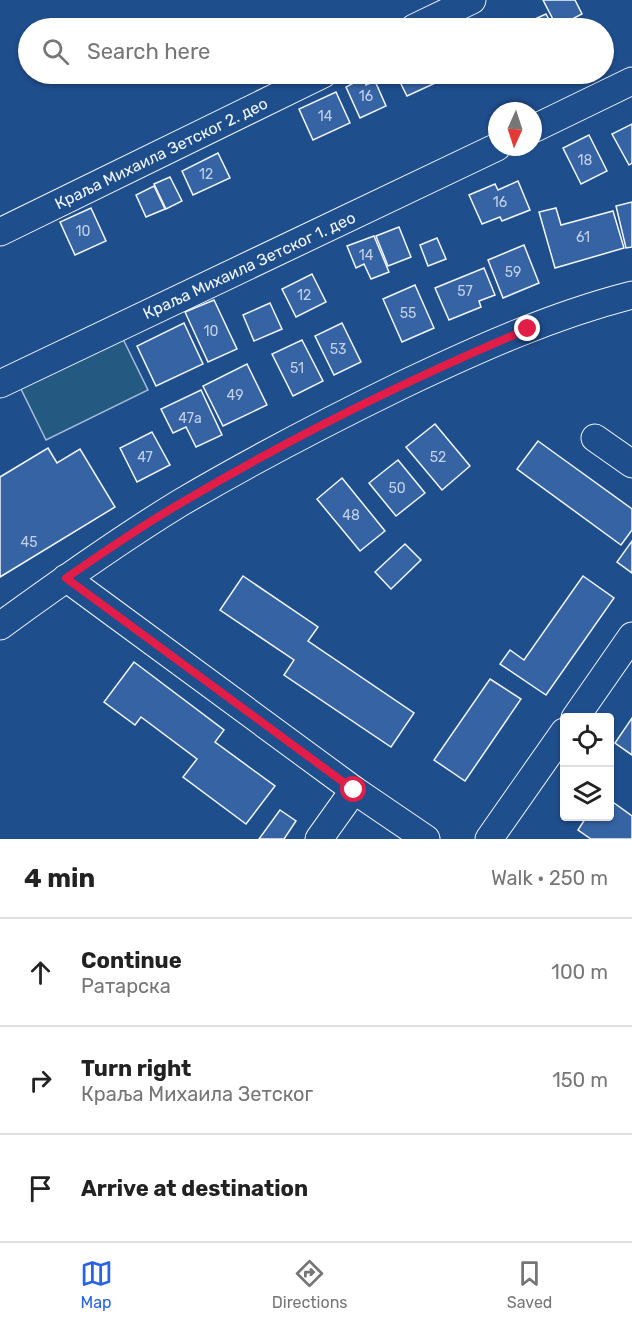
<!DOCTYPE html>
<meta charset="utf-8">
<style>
:root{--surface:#fff;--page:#f2f2f2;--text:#222;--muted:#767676;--line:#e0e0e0;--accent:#2563eb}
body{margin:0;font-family:Rubik,sans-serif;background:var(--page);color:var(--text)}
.controls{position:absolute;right:18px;bottom:18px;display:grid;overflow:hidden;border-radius:6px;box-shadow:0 2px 4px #0004}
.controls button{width:54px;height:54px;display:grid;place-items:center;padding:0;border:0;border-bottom:2px solid var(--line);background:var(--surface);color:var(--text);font:30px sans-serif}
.compass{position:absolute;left:488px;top:102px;width:54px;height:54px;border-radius:50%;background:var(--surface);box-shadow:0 2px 4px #0004;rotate:183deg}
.stop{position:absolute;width:18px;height:18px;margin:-14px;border:4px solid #e11d48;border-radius:50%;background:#fff}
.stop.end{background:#e11d48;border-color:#fff;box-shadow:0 2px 6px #0008}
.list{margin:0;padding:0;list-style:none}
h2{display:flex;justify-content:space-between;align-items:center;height:78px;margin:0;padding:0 24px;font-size:26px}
h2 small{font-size:20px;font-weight:400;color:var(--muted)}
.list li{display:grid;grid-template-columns:39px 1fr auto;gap:18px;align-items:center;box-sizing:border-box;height:108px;padding:0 24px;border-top:2px solid var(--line)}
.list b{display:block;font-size:22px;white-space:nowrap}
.list p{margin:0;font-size:20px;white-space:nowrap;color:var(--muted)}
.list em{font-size:20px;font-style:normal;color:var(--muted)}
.icon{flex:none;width:33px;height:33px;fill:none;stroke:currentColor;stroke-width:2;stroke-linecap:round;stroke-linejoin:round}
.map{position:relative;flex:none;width:632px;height:839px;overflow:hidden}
.search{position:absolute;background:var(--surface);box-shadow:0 2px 4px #0004;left:18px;right:18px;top:18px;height:66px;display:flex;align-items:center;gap:15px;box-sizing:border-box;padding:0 21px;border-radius:33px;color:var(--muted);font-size:22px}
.sheet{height:402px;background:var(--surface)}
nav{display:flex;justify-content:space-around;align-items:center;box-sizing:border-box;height:84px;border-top:2px solid var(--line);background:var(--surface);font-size:16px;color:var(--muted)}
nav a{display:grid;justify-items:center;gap:3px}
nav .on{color:var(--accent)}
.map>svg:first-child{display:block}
.green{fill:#245a82;stroke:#a8bbd7;stroke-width:1.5}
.building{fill:#3563a3;stroke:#f2f6ff;stroke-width:1.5}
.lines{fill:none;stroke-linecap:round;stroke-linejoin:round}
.minor-casing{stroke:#f2f6ff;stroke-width:29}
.minor{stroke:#1f4e8c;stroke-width:27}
.route{stroke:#e11d48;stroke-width:8}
.labels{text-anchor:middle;stroke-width:4.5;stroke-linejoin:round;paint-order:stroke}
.number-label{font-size:14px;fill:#c3d1e8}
.street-label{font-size:16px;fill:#f2f6ff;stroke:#1f4e8c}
</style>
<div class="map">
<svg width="632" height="839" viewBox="0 0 632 839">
<rect width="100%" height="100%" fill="#1f4e8c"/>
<polygon class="green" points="122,337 148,390 46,440 20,387"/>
<g class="building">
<polygon points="543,0 575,0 582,14 557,27"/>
<polygon points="546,14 553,27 529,28 526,23"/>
<polygon points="490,19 495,28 469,28"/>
<polygon points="396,74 455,74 407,96"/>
<polygon points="363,78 366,85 375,81 386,106 360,118 346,87"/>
<polygon points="336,92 350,123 313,140 299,109"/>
<polygon points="632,124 632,163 629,165 612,134"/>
<polygon points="589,135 607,171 581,184 563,148"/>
<polygon points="218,153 230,178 193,195 182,171"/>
<polygon points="170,177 182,201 166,209 154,184"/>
<polygon points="518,181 530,210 502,221 500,217 482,224 469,195 495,184 498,190"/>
<polygon points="154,186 165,209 146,217 136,195"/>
<polygon points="632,202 632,247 626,248 616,206"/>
<polygon points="91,208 106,241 75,255 60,222"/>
<polygon points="556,208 561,225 613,211 624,248 555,268 539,212"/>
<polygon points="399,227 411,257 388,266 376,236"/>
<polygon points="374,236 389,272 371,279 364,264 356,268 347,246"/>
<polygon points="437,238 446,259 428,266 420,245"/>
<polygon points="524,245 539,283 503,298 488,260"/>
<polygon points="484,268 495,295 479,301 481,307 449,320 435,288"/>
<polygon points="312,274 326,302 296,317 282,289"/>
<polygon points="415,285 434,328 402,342 383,299"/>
<polygon points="214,300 237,349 208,362 185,312"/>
<polygon points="270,303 282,329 254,341 243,315"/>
<polygon points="184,323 203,364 156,386 137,346"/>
<polygon points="342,323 361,362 334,375 315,336"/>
<polygon points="302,340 323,381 293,396 272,354"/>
<polygon points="247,364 267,405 223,426 203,386"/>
<polygon points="201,390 222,435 196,447 186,427 173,433 161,409"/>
<polygon points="435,424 470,466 442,490 406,447"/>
<polygon points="152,432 170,465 137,482 120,448"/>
<polygon points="538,441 632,509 632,530 621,545 517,469"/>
<polygon points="48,448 57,463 80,449 115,507 0,577 0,477"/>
<polygon points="398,460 425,493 396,516 369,483"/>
<polygon points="342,478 385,531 360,551 317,499"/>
<polygon points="632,541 632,573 617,562"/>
<polygon points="405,544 421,560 391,589 375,572"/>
<polygon points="243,576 318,627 308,641 414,713 391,747 284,675 294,660 220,610"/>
<polygon points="583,576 614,598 546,695 500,664 510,650 524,660"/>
<polygon points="134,662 224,730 215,742 275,786 246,824 183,777 197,759 141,717 135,725 104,702"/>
<polygon points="490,679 521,699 465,781 434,760"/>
<polygon points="632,718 632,755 615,743"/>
<polygon points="610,800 632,816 632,839 591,839 578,830 587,816 610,816"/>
<polygon points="280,810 296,821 284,839 259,839"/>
</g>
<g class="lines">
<g class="minor-casing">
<g id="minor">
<polyline points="414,28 472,0"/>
<polyline points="533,129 632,81"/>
<polyline points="0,232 323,74"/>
<polyline points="0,384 497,147"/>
<polyline points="595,438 632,464"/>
<polyline points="66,578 354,790 426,839"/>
<path d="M0,626C59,583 118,541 180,503C253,460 328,421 404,384C478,349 553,315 632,295"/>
<polyline points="575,718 632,636"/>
<polyline points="319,839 354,790"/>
<polyline points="489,839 564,732"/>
</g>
</g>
<use href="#minor" class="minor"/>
</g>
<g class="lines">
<path class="route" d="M354,790L66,578C104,552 141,526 181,503C292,437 409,379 528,329"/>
</g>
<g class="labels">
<g class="number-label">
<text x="366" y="101">16</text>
<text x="325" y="121">14</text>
<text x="585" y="165">18</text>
<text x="206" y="179">12</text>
<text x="500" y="207">16</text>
<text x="83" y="236">10</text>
<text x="583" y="242">61</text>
<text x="366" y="260">14</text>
<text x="513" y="277">59</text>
<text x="465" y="296">57</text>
<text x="304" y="300">12</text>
<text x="408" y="318">55</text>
<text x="211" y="336">10</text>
<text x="338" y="354">53</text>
<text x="297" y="373">51</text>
<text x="235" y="400">49</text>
<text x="190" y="423">47a</text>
<text x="145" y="462">47</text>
<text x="438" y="462">52</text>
<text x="397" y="493">50</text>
<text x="351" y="520">48</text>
<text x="29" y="547">45</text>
</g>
<g class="street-label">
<text transform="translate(161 153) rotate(-26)" y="6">Краља Михаила Зетског 2. део</text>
<text transform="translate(249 265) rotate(-25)" y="6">Краља Михаила Зетског 1. део</text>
</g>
</g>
</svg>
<div class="controls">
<button><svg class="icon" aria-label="locate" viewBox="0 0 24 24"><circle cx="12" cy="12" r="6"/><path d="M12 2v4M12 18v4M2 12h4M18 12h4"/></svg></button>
<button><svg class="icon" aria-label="layers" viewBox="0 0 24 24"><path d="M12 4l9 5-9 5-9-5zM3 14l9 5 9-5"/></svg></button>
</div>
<svg class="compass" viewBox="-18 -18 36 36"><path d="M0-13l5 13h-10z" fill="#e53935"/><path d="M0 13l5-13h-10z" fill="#767676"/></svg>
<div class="stop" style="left:354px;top:790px"></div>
<div class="stop end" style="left:528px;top:329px"></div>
<div class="search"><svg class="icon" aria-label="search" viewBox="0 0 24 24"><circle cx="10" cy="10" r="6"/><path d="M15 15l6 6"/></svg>Search here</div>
</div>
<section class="sheet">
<h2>4 min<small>Walk · 250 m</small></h2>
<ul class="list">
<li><svg class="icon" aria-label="ahead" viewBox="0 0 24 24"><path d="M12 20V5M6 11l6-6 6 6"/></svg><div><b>Continue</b><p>Ратарска</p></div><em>100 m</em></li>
<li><svg class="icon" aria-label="right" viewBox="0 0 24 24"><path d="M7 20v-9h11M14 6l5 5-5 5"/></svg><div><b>Turn right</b><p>Краља Михаила Зетског</p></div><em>150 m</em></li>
<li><svg class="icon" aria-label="arrive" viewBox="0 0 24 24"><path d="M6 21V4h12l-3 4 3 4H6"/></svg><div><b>Arrive at destination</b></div></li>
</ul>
</section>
<nav>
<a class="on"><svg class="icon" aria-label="map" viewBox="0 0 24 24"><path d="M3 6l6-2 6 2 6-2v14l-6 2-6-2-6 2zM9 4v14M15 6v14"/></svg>Map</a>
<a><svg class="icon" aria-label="directions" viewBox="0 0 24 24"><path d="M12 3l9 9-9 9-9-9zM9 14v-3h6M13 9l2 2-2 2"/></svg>Directions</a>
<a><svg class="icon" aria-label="saved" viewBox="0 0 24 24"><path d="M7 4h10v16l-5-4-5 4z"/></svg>Saved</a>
</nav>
